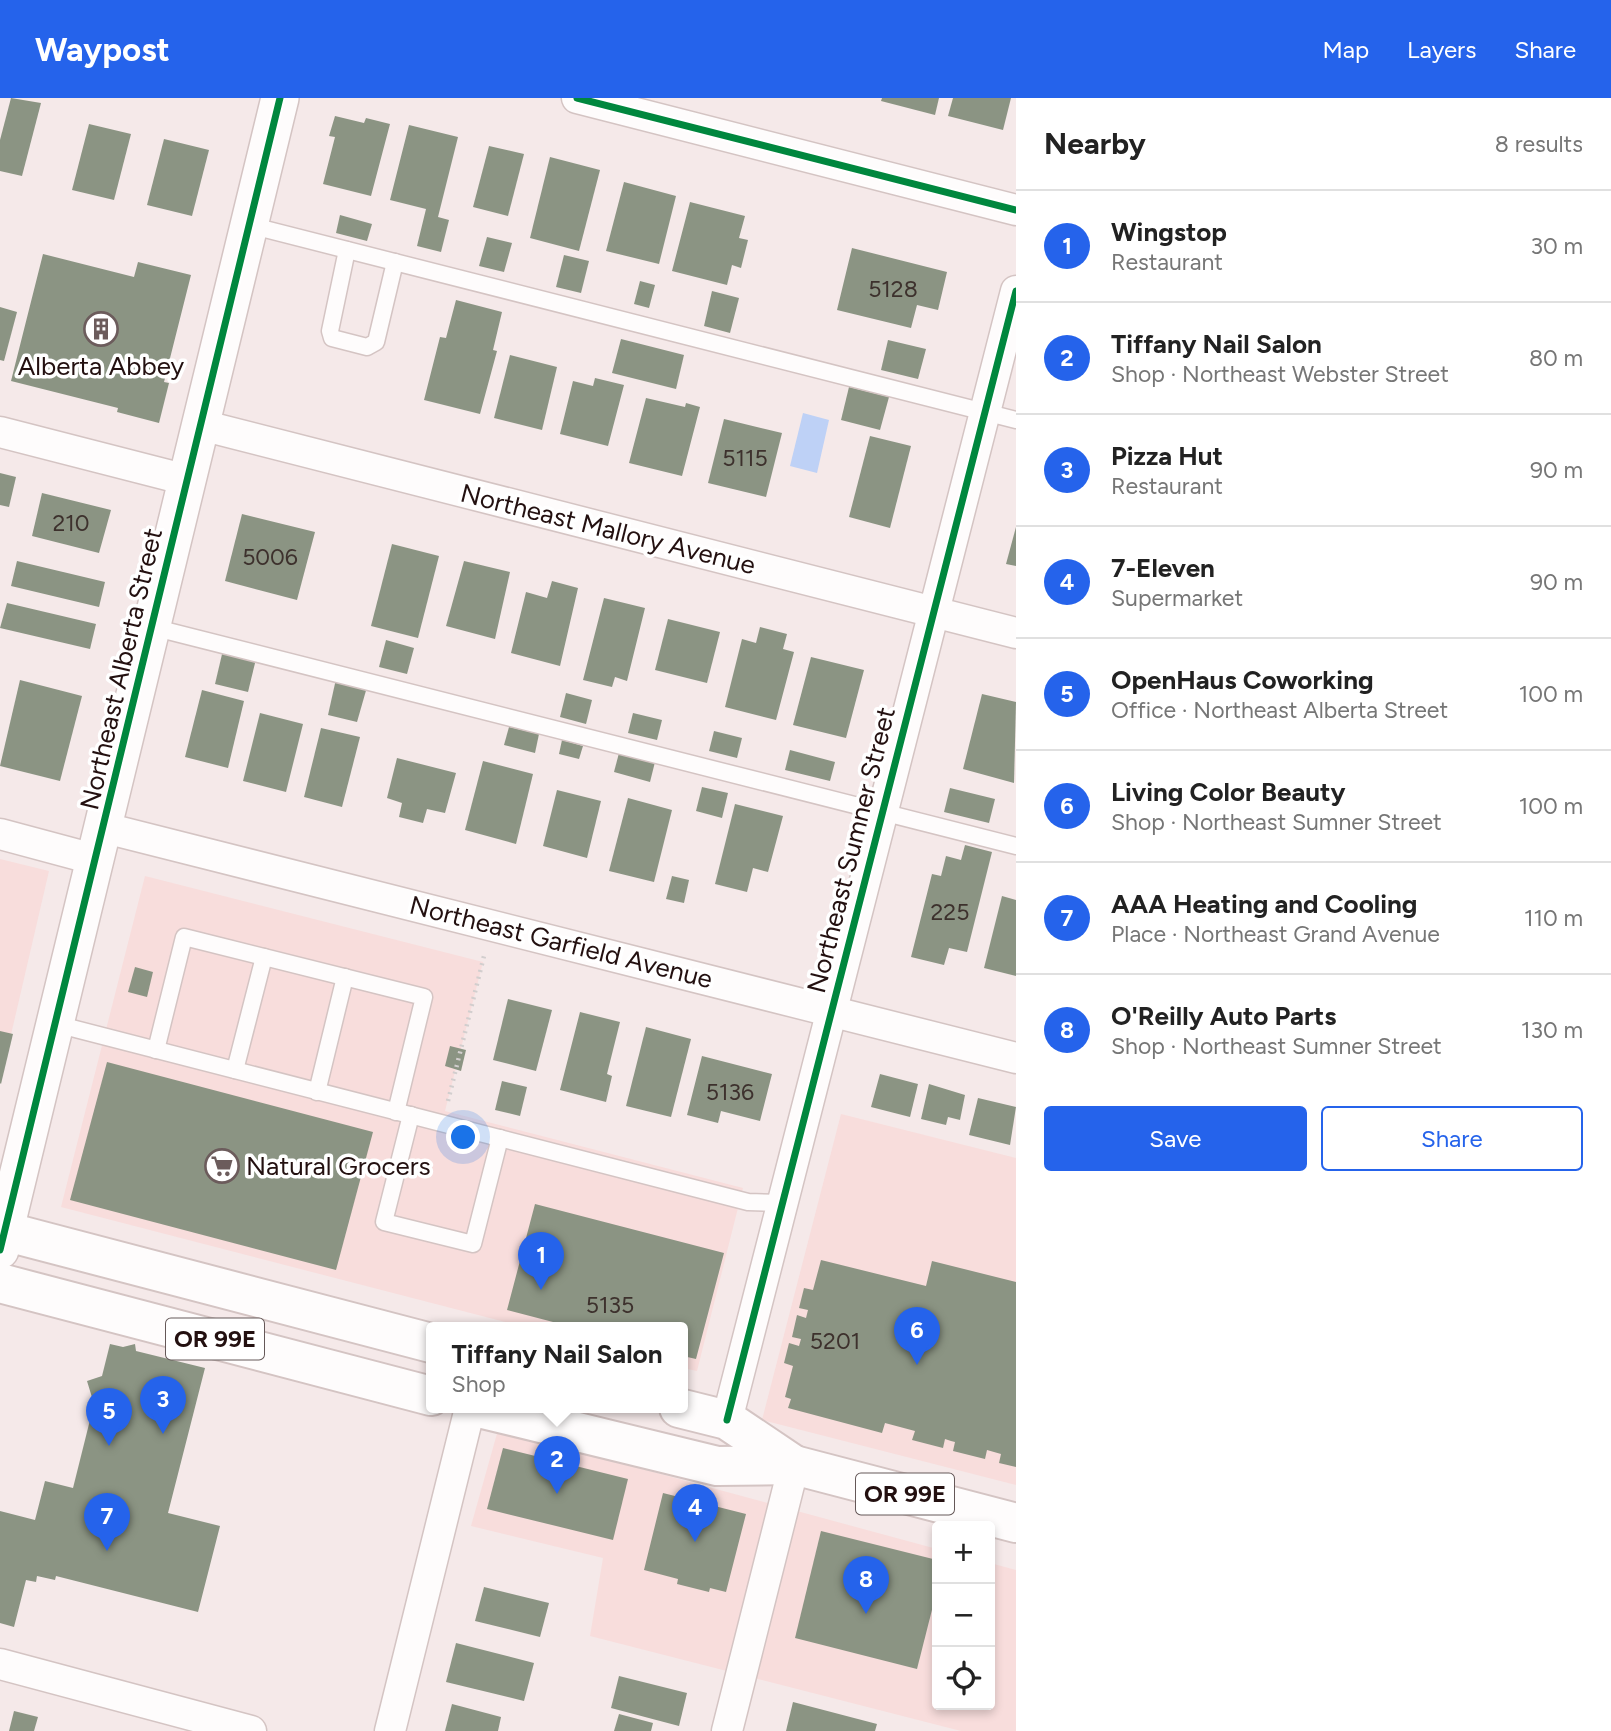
<!DOCTYPE html>
<meta charset="utf-8">
<style>
:root{--surface:#fff;--page:#f2f2f2;--text:#222;--muted:#767676;--line:#e0e0e0;--accent:#2563eb}
body{margin:0;font-family:Figtree,sans-serif;background:var(--page);color:var(--text)}
.controls{position:absolute;right:21px;bottom:21px;display:grid;overflow:hidden;border-radius:7px;box-shadow:0 4px 10px #0003}
.controls button{width:63px;height:63px;display:grid;place-items:center;padding:0;border:0;border-bottom:2px solid var(--line);background:var(--surface);color:var(--text);font:35px sans-serif}
.you{position:absolute;left:464px;top:1040px;width:24px;height:24px;margin:-18px;border:5px solid #fff;border-radius:50%;background:#1a73e8;box-shadow:0 0 0 10px #1a73e833}
.badge{display:grid;place-items:center;width:46px;height:46px;border-radius:50%;background:var(--accent);color:#fff;font-size:23px;font-weight:700}
.pin{position:absolute;translate:-50% -58px;filter:drop-shadow(0 2px 4px #0008)}
.pin::after{content:'';position:absolute;top:37px;width:24px;height:21px;background:inherit;clip-path:polygon(0 0,100% 0,50% 100%)}
.popup{position:absolute;left:426px;top:1224px;width:262px;height:91px;box-sizing:border-box;display:grid;place-content:center;border-radius:7px;background:var(--surface);filter:drop-shadow(0 2px 5px #0005);font-size:23px;white-space:nowrap;color:var(--muted)}
.popup b{font-size:26px;color:var(--text)}
.popup::after{content:'';position:absolute;left:50%;top:100%;margin-left:-14px;border:14px solid transparent;border-top-color:var(--surface)}
.list{margin:0;padding:0;list-style:none}
h2{display:flex;justify-content:space-between;align-items:center;height:91px;margin:0;padding:0 28px;font-size:30px}
h2 small{font-size:23px;font-weight:400;color:var(--muted)}
.list li{display:grid;grid-template-columns:46px 1fr auto;gap:21px;align-items:center;box-sizing:border-box;height:112px;padding:0 28px;border-top:2px solid var(--line)}
.list b{display:block;font-size:26px;white-space:nowrap}
.list p{margin:0;font-size:23px;white-space:nowrap;color:var(--muted)}
.list em{font-size:23px;font-style:normal;color:var(--muted)}
.actions{display:flex;gap:14px;padding:21px 28px}
.actions a{flex:1;padding:16px 0;border:2px solid var(--accent);border-radius:7px;text-align:center;font-size:24px;color:var(--accent)}
.actions .main{background:var(--accent);color:#fff}
.icon{flex:none;width:38px;height:38px;fill:none;stroke:currentColor;stroke-width:2;stroke-linecap:round;stroke-linejoin:round}
.map{position:relative;flex:none;width:1016px;height:1633px;overflow:hidden}
header{display:flex;align-items:center;gap:42px;box-sizing:border-box;height:98px;padding:0 35px;background:var(--accent);color:#fff}
header strong{font-size:33px}
nav{display:flex;gap:38px;margin-inline-start:auto;font-size:24px}
main{display:flex}
aside{flex:1;background:var(--surface)}
.map>svg:first-child{display:block}
.built{fill:#f8dddc}
.water{fill:#bed1f6}
.building{fill:#8b9483}
.lines{fill:none;stroke-linecap:round;stroke-linejoin:round}
.service-casing{stroke:#d4c4c3;stroke-width:19}
.minor-casing{stroke:#d4c4c3;stroke-width:33}
.tertiary-casing{stroke:#d4c4c3;stroke-width:40}
.primary-casing{stroke:#d4c4c3;stroke-width:42}
.path{stroke:#d2cece;stroke-width:4.5;stroke-dasharray:2 5;stroke-linecap:butt}
.service{stroke:#fefcfc;stroke-width:16}
.minor{stroke:#fefcfc;stroke-width:30}
.tertiary{stroke:#fefcfc;stroke-width:37}
.primary{stroke:#fefcfc;stroke-width:38}
.cycleway-casing{stroke:#fff;stroke-width:11}
.cycleway{stroke:#00873e;stroke-width:7}
.labels{text-anchor:middle;stroke-width:7;stroke-linejoin:round;paint-order:stroke}
.number-label{font-size:23px;fill:#3d312d}
.shield{fill:#fff;stroke:#655858;stroke-width:2}
.shield-label{font-size:24px;font-weight:bold;fill:#231010}
.poi-label{font-size:26px;fill:#231010;stroke:#fff}
.street-label{font-size:26px;fill:#231010;stroke:#fff}
</style>
<header>
<strong>Waypost</strong>
<nav><a>Map</a><a>Layers</a><a>Share</a></nav>
</header>
<main>
<div class="map">
<svg width="1016" height="1633" viewBox="0 0 1016 1633">
<rect width="100%" height="100%" fill="#f5e9e9"/>
<g class="built">
<polygon points="0,761 49,773 0,984"/>
<polygon points="145,778 483,864 445,1013 743,1090 697,1273 683,1270 683,1230 528,1230 61,1109"/>
<polygon points="841,1016 1016,1060 1016,1387 762,1322"/>
<polygon points="498,1332 937,1451 937,1607 990,1607 990,1465 1016,1472 1016,1633 961,1633 590,1538 603,1460 471,1428"/>
</g>
<polygon class="water" points="803,315 829,322 817,375 790,368"/>
<g class="building">
<polygon points="11,0 41,5 22,78 0,73 0,42"/>
<polygon points="882,0 939,0 935,17 881,3"/>
<polygon points="953,0 1011,0 1003,32 948,18"/>
<polygon points="335,18 364,25 366,20 390,26 371,98 323,86 335,39 329,38"/>
<polygon points="89,26 131,36 114,102 72,92"/>
<polygon points="409,27 458,39 438,119 449,122 441,154 417,148 426,111 390,102"/>
<polygon points="164,41 209,52 192,118 147,107"/>
<polygon points="489,48 524,56 508,118 473,109"/>
<polygon points="550,59 600,72 579,153 530,140"/>
<polygon points="624,84 676,98 659,166 606,153"/>
<polygon points="690,104 745,118 739,140 748,142 741,170 732,167 727,187 672,173"/>
<polygon points="340,117 372,126 367,143 336,135"/>
<polygon points="487,139 512,145 504,174 479,168"/>
<polygon points="852,150 947,174 938,212 917,207 911,230 837,212"/>
<polygon points="43,156 134,179 138,164 191,177 164,284 169,285 159,325 117,314 118,310 11,283"/>
<polygon points="564,157 589,163 581,195 556,189"/>
<polygon points="640,183 655,187 649,210 634,206"/>
<polygon points="712,193 739,200 730,235 704,228"/>
<polygon points="456,202 502,214 493,252 497,253 480,316 424,302 440,239 446,240"/>
<polygon points="0,209 17,214 4,263 0,262"/>
<polygon points="621,241 684,257 676,291 612,275"/>
<polygon points="888,242 926,251 918,281 881,272"/>
<polygon points="510,257 557,269 542,332 494,320"/>
<polygon points="595,280 624,287 608,348 560,336 573,283 593,288"/>
<polygon points="849,289 889,299 880,332 841,322"/>
<polygon points="646,300 685,309 686,305 700,309 682,378 629,365"/>
<polygon points="724,321 782,335 766,399 708,385"/>
<polygon points="870,338 911,348 890,430 849,419"/>
<polygon points="0,375 16,379 9,409 0,407"/>
<polygon points="42,395 111,412 99,455 32,438"/>
<polygon points="242,416 315,434 297,502 225,483"/>
<polygon points="1016,429 1016,468 1006,466"/>
<polygon points="392,446 439,458 418,540 371,528"/>
<polygon points="17,463 105,484 99,509 11,488"/>
<polygon points="464,463 510,474 495,541 446,528"/>
<polygon points="552,483 578,490 560,568 511,555 526,494 547,500"/>
<polygon points="604,500 645,510 627,583 615,579 612,589 583,582"/>
<polygon points="7,505 96,526 90,551 0,530"/>
<polygon points="668,521 720,534 707,585 655,572"/>
<polygon points="760,529 787,536 783,551 794,554 776,622 725,609 742,541 756,545"/>
<polygon points="386,542 414,550 407,576 379,569"/>
<polygon points="223,552 256,561 248,594 215,586"/>
<polygon points="811,559 864,572 846,640 793,627"/>
<polygon points="336,581 367,589 357,624 328,617"/>
<polygon points="20,582 82,598 60,683 0,668"/>
<polygon points="202,592 244,603 228,670 185,659"/>
<polygon points="566,595 592,602 586,626 560,619"/>
<polygon points="982,596 1016,604 1014,685 963,671"/>
<polygon points="260,615 303,626 286,694 243,683"/>
<polygon points="633,615 662,622 657,642 628,635"/>
<polygon points="509,629 539,636 535,655 504,647"/>
<polygon points="321,630 360,639 342,709 304,699"/>
<polygon points="714,633 742,640 737,660 709,653"/>
<polygon points="562,642 583,648 579,661 559,656"/>
<polygon points="790,652 835,664 830,683 785,672"/>
<polygon points="619,655 655,664 650,684 614,674"/>
<polygon points="397,660 456,675 445,715 427,711 423,725 399,719 402,705 387,700"/>
<polygon points="483,663 533,676 516,746 465,732"/>
<polygon points="702,689 728,695 722,720 696,713"/>
<polygon points="950,690 995,701 989,725 944,714"/>
<polygon points="557,692 601,703 587,760 543,748"/>
<polygon points="628,700 672,712 654,784 609,773"/>
<polygon points="735,706 783,718 768,774 753,770 747,794 715,786"/>
<polygon points="965,747 992,754 967,854 949,850 944,867 911,859 932,776 941,778 946,758 961,762"/>
<polygon points="672,778 689,782 684,805 666,801"/>
<polygon points="1002,798 1016,802 1016,878 984,870"/>
<polygon points="135,869 153,874 147,899 128,894"/>
<polygon points="508,901 552,912 536,973 493,962"/>
<polygon points="580,914 620,924 607,976 612,978 606,1004 560,992"/>
<polygon points="646,929 691,941 671,1019 626,1008"/>
<polygon points="0,933 13,936 1,986 0,985"/>
<polygon points="450,948 466,952 461,973 445,968"/>
<polygon points="702,958 772,976 760,1023 721,1013 718,1025 687,1017"/>
<polygon points="107,964 373,1034 336,1172 70,1102"/>
<polygon points="880,976 918,986 910,1019 871,1009"/>
<polygon points="502,983 527,989 520,1018 495,1012"/>
<polygon points="929,986 965,997 960,1022 948,1019 946,1027 921,1021"/>
<polygon points="978,1000 1016,1009 1010,1047 969,1037"/>
<polygon points="535,1106 724,1155 696,1261 683,1258 683,1230 576,1230 507,1212"/>
<polygon points="821,1162 926,1188 932,1163 1016,1184 1016,1369 999,1365 1001,1356 987,1352 985,1361 953,1353 955,1344 951,1343 945,1341 943,1350 912,1342 915,1333 885,1325 882,1335 788,1310 791,1301 785,1299 793,1268 784,1265 789,1245 799,1248 801,1241 792,1239 797,1217 806,1220 808,1212 799,1210 804,1190 813,1192"/>
<polygon points="110,1246 123,1249 135,1246 136,1253 205,1270 168,1415 220,1428 198,1514 56,1478 55,1482 37,1478 36,1484 26,1482 14,1529 0,1525 0,1413 35,1422 45,1383 73,1390 94,1306 87,1283 102,1278"/>
<polygon points="503,1350 628,1381 613,1442 487,1411"/>
<polygon points="663,1395 746,1416 726,1494 710,1490 709,1494 677,1486 678,1481 644,1472"/>
<polygon points="821,1433 937,1462 937,1492 917,1571 795,1540"/>
<polygon points="484,1489 549,1505 540,1539 475,1523"/>
<polygon points="456,1545 534,1565 524,1603 446,1584"/>
<polygon points="619,1578 687,1595 679,1628 611,1610"/>
<polygon points="793,1604 877,1626 875,1633 786,1633"/>
<polygon points="452,1606 501,1619 498,1633 445,1633"/>
<polygon points="14,1613 38,1619 34,1633 9,1633"/>
<polygon points="619,1616 653,1625 651,1633 614,1633"/>
</g>
<g class="lines">
<g class="service-casing">
<g id="service">
<polyline points="249,127 1016,322"/>
<polyline points="347,152 330,233 332,240 367,249 376,244 395,164"/>
<polyline points="152,529 1016,748"/>
<polyline points="56,926 748,1104 783,1105"/>
<polyline points="156,952 184,839 424,899 396,1014"/>
<polyline points="235,972 264,859"/>
<polyline points="317,994 345,879"/>
<polyline points="411,1017 384,1124 473,1146 500,1040"/>
</g>
</g>
<g class="minor-casing">
<g id="minor">
<polyline points="577,0 1016,112"/>
<polyline points="201,327 1016,535"/>
<polyline points="0,334 187,382"/>
<polyline points="105,730 1016,960"/>
<polyline points="0,736 97,762"/>
<polyline points="727,1322 1016,193"/>
<polyline points="0,1566 251,1633"/>
<polyline points="390,1633 470,1310"/>
<polyline points="727,1633 794,1367"/>
</g>
</g>
<g class="tertiary-casing">
<polyline id="tertiary" points="0,1152 280,0"/>
</g>
<g class="primary-casing">
<g id="primary">
<polyline points="0,1132 431,1245"/>
<polyline points="0,1185 431,1298"/>
<polyline points="479,1310 717,1368 794,1367 1016,1425"/>
<polyline points="679,1310 727,1322 794,1367"/>
</g>
</g>
<polyline class="path" points="448,1003 484,858"/>
<use href="#service" class="service"/>
<use href="#minor" class="minor"/>
<use href="#tertiary" class="tertiary"/>
<use href="#primary" class="primary"/>
<g class="cycleway-casing">
<g id="cycleway">
<polyline points="577,0 1016,112"/>
<polyline points="0,1152 280,0"/>
<polyline points="727,1322 1016,193"/>
</g>
</g>
<use href="#cycleway" class="cycleway"/>
</g>
<defs>
<g id="building-ring" transform="scale(1.75)"><circle r="9.5" fill="#fff" stroke="#6c5c5c" stroke-width="1.5"/><path d="M-4-6H4V6H1V3H-1V6H-4ZM-2.5-4.3h1.7v1.8h-1.7ZM.8-4.3h1.7v1.8H.8ZM-2.5-1h1.7V.8h-1.7ZM.8-1h1.7V.8H.8Z" fill="#6c5c5c"/></g>
<g id="supermarket-ring" transform="scale(1.75)"><circle r="9.5" fill="#fff" stroke="#6c5c5c" stroke-width="1.5"/><path d="M-6-5.5h2.5l.6 2H6L4.5 2H-2.5L-4.4-4H-6ZM-1.5 3.2a1.3 1.3 0 1 0 .1 0ZM3 3.2a1.3 1.3 0 1 0 .1 0Z" fill="#6c5c5c"/></g>
</defs>
<g fill-rule="evenodd">
<use href="#building-ring" x="101" y="231"/>
<use href="#supermarket-ring" x="222" y="1068"/>
</g>
<g class="labels">
<g class="number-label">
<text x="893" y="199">5128</text>
<text x="745" y="368">5115</text>
<text x="71" y="433">210</text>
<text x="270" y="467">5006</text>
<text x="950" y="822">225</text>
<text x="730" y="1002">5136</text>
<text x="610" y="1215">5135</text>
<text x="835" y="1251">5201</text>
</g>
<g class="shield">
<rect x="166" y="1220.5" width="98" height="41" rx="5"/>
<rect x="856" y="1375.5" width="98" height="41" rx="5"/>
</g>
<g class="shield-label">
<text x="215" y="1249">OR 99E</text>
<text x="905" y="1404">OR 99E</text>
</g>
<g class="poi-label">
<text x="101" y="277">Alberta Abbey</text>
<text x="246" y="1077" text-anchor="start">Natural Grocers</text>
</g>
<g class="street-label">
<text transform="translate(608 431) rotate(14)" y="9">Northeast Mallory Avenue</text>
<text transform="translate(121 571) rotate(-77)" y="9">Northeast Alberta Street</text>
<text transform="translate(851 752) rotate(-76)" y="9">Northeast Sumner Street</text>
<text transform="translate(561 844) rotate(14)" y="9">Northeast Garfield Avenue</text>
</g>
</g>
</svg>
<div class="controls">
<button>+</button>
<button>−</button>
<button><svg class="icon" aria-label="locate" viewBox="0 0 24 24"><circle cx="12" cy="12" r="6"/><path d="M12 2v4M12 18v4M2 12h4M18 12h4"/></svg></button>
</div>
<div class="you"></div>
<div class="pin badge" style="left:541px;top:1192px">1</div>
<div class="pin badge" style="left:557px;top:1396px">2</div>
<div class="popup"><b>Tiffany Nail Salon</b>Shop</div>
<div class="pin badge" style="left:163px;top:1336px">3</div>
<div class="pin badge" style="left:695px;top:1444px">4</div>
<div class="pin badge" style="left:109px;top:1348px">5</div>
<div class="pin badge" style="left:917px;top:1267px">6</div>
<div class="pin badge" style="left:107px;top:1453px">7</div>
<div class="pin badge" style="left:866px;top:1516px">8</div>
</div>
<aside>
<h2>Nearby<small>8 results</small></h2>
<ul class="list">
<li><span class="badge">1</span><div><b>Wingstop</b><p>Restaurant</p></div><em>30 m</em></li>
<li><span class="badge">2</span><div><b>Tiffany Nail Salon</b><p>Shop · Northeast Webster Street</p></div><em>80 m</em></li>
<li><span class="badge">3</span><div><b>Pizza Hut</b><p>Restaurant</p></div><em>90 m</em></li>
<li><span class="badge">4</span><div><b>7-Eleven</b><p>Supermarket</p></div><em>90 m</em></li>
<li><span class="badge">5</span><div><b>OpenHaus Coworking</b><p>Office · Northeast Alberta Street</p></div><em>100 m</em></li>
<li><span class="badge">6</span><div><b>Living Color Beauty</b><p>Shop · Northeast Sumner Street</p></div><em>100 m</em></li>
<li><span class="badge">7</span><div><b>AAA Heating and Cooling</b><p>Place · Northeast Grand Avenue</p></div><em>110 m</em></li>
<li><span class="badge">8</span><div><b>O'Reilly Auto Parts</b><p>Shop · Northeast Sumner Street</p></div><em>130 m</em></li>
</ul>
<div class="actions"><a class="main">Save</a><a>Share</a></div>
</aside>
</main>
